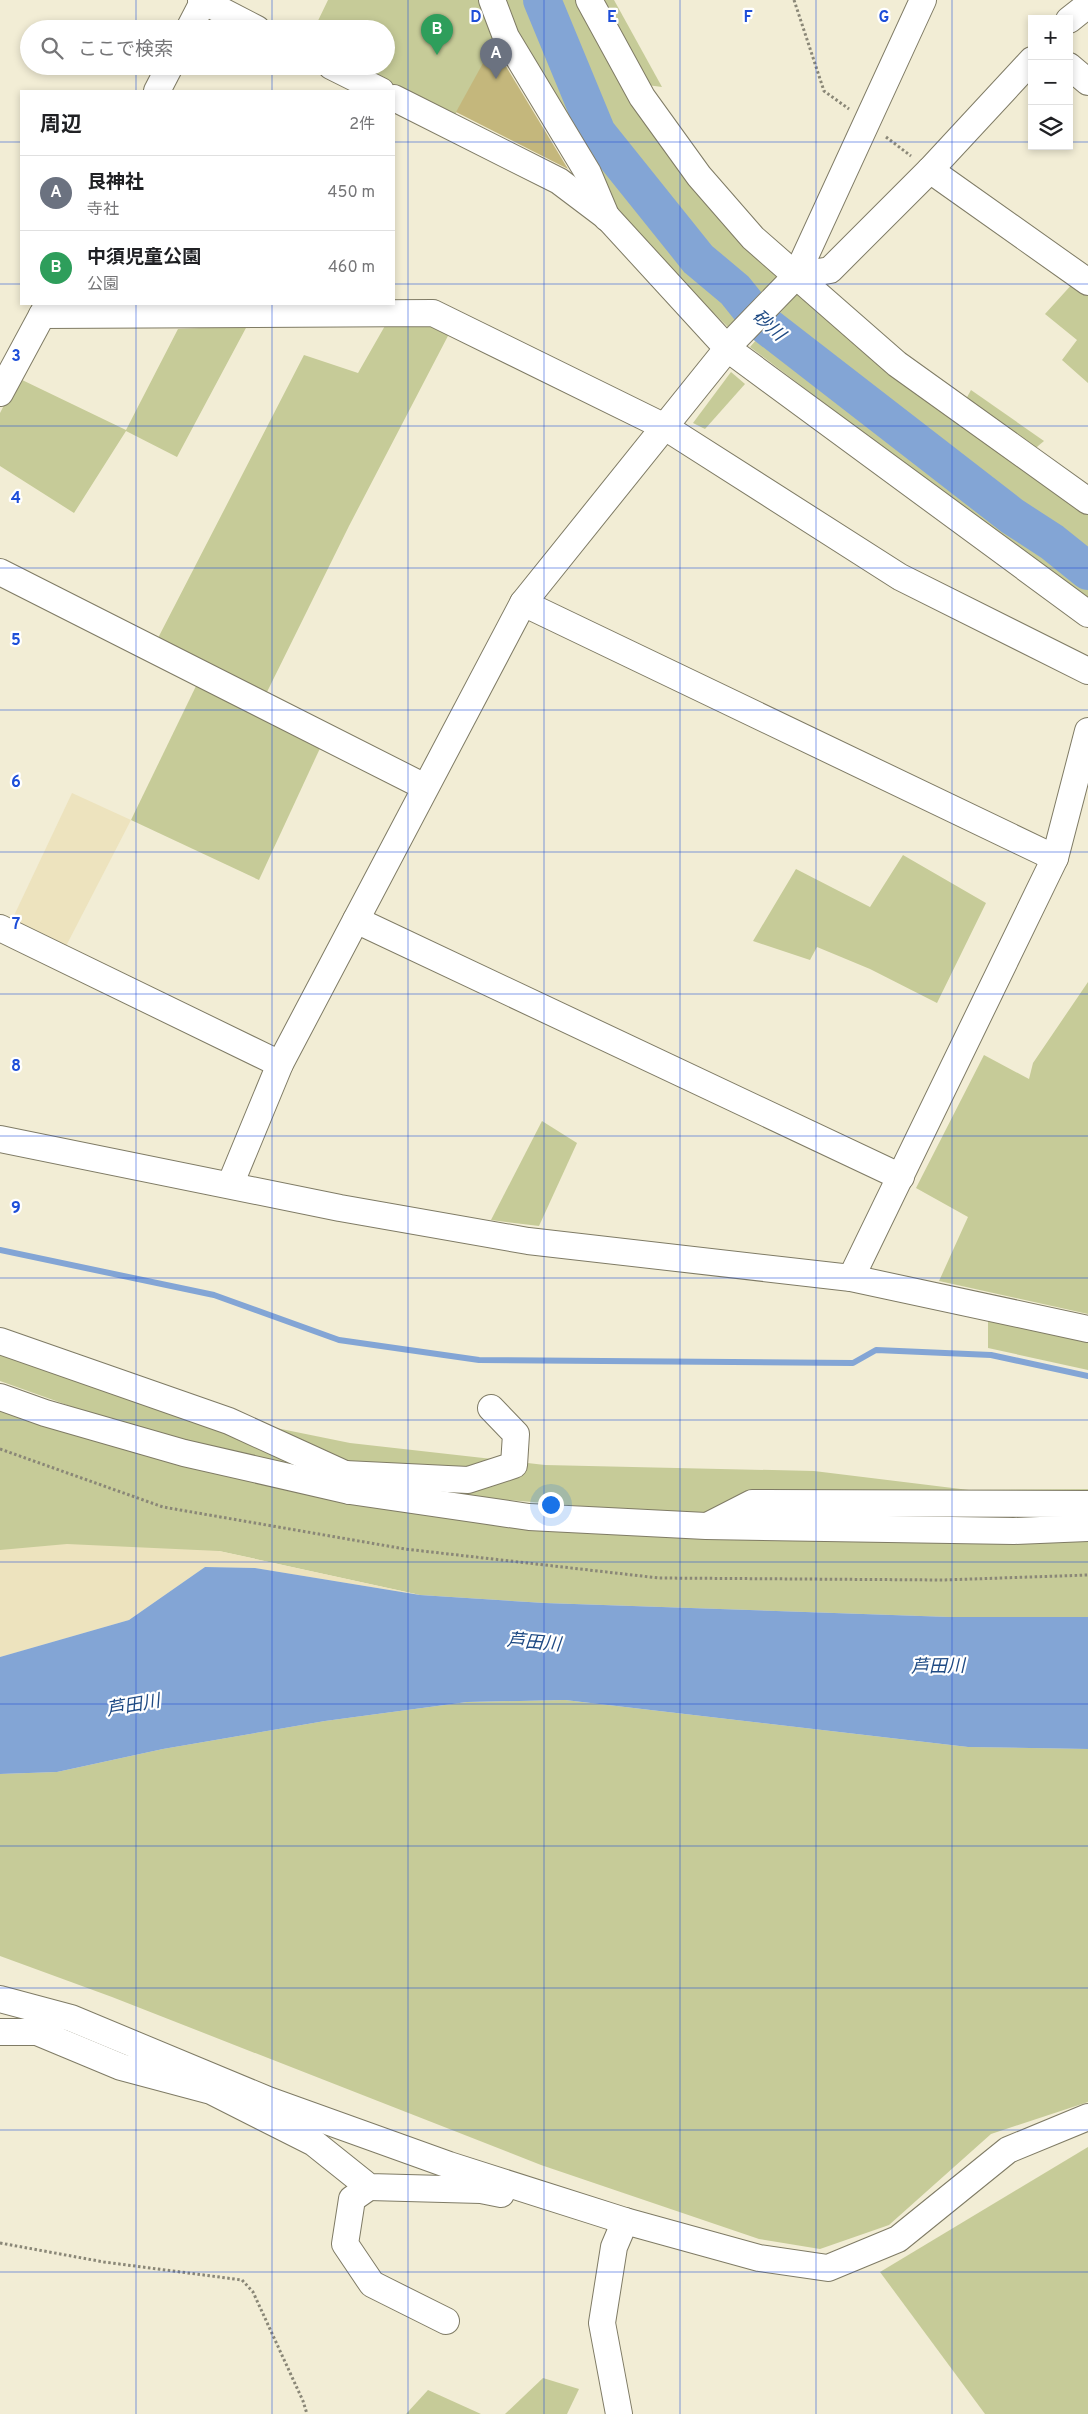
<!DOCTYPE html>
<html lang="ja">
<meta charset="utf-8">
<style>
:root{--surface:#fff;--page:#f6f6f6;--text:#202124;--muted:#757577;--line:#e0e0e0;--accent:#ea580c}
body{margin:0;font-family:Overpass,"Noto Sans JP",sans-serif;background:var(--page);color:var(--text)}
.controls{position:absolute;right:15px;top:15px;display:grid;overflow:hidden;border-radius:0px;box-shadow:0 2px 8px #0003}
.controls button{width:45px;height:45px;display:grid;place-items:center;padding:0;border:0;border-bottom:1px solid var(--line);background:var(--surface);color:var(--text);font:25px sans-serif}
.you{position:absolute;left:550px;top:1504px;width:18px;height:18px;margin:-12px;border:4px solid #fff;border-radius:50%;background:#1a73e8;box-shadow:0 0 0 8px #1a73e833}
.badge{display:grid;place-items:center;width:32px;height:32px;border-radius:50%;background:var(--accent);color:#fff;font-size:16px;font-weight:700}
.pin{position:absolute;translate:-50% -41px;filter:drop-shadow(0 1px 2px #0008)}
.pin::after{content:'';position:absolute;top:26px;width:18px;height:15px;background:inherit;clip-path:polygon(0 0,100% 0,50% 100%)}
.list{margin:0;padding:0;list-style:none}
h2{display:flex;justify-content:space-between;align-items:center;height:65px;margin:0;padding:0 20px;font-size:21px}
h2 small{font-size:16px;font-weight:400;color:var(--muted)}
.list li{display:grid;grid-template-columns:32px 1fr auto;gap:15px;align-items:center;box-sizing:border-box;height:75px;padding:0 20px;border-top:1px solid var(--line)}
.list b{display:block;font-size:19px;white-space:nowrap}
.list p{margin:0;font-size:16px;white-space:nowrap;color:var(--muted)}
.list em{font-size:16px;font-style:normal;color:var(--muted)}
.icon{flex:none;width:28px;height:28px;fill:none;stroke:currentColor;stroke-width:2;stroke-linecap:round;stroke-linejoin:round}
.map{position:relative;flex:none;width:1088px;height:2414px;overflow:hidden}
.search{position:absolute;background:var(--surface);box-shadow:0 2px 8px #0003;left:20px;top:20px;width:375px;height:55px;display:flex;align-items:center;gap:12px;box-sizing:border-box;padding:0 18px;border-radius:28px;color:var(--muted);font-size:19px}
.panel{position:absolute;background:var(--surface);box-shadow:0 2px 8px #0003;left:20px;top:90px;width:375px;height:215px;border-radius:0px}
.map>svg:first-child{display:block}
.green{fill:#c6cb98}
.sand{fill:#ede3be}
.water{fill:#83a5d5}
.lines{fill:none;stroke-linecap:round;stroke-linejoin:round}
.stream{stroke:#83a5d5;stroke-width:6}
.river{stroke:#83a5d5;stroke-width:38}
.building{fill:#c4b77c}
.minor-casing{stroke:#7f7b65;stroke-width:28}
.path{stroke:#8a8777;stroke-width:3;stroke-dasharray:2.5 2.5;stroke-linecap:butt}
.minor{stroke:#fff;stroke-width:26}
.grid{fill:none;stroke:#1d4ed8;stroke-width:1;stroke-opacity:0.55}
.labels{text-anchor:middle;stroke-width:4.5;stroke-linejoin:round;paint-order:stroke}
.water-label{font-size:18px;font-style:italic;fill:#1e4a84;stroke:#fff}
.grid-label{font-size:16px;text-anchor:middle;font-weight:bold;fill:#1d4ed8;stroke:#fff;stroke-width:4.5;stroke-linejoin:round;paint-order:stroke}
</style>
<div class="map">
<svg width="1088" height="2414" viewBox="0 0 1088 2414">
<rect width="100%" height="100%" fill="#f2edd5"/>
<g class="green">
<polygon points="328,0 580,0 782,272 730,329 582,185 495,44 455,115 355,66 386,66 386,29 314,29"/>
<polygon points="600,0 614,0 662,87 647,85"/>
<polygon points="1074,282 1088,292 1088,383 1062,360 1077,340 1045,314"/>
<polygon points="801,289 1088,508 1088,603 750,347"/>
<polygon points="428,321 450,332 349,526 267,692 158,638 304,355 358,373 386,324"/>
<polygon points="247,326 177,457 126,431 74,513 0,466 0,413 18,378 126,430 178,329"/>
<polygon points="731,372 745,384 705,429 693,423"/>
<polygon points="971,390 1044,441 1031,452 965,401"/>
<polygon points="197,684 322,744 259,880 131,820"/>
<polygon points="903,855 986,903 937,1003 870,969 817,947 810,960 753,941 796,869 870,907"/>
<polygon points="1088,982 1088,1314 939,1281 968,1217 916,1188 984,1055 1029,1079 1033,1063"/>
<polygon points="542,1121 577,1143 539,1226 491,1220"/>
<polygon points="988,1316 1088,1337 1088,1370 988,1348"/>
<polygon points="0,1344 172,1407 350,1443 545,1465 814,1471 969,1490 1088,1489 1088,1519 665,1513 398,1491 165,1440 0,1381"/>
<polygon points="0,1402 229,1477 520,1524 1088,1539 1088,1617 950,1617 545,1603 420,1595 219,1551 0,1550"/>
<polygon points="565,1700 968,1747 1088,1749 1088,2102 991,2134 889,2225 820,2249 759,2239 541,2165 112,1997 0,1956 0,1774 57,1772 163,1749 325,1721 467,1702"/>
<polygon points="1088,2147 1088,2414 985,2414 880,2272"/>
<polygon points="543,2378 579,2389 567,2414 505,2414"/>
<polygon points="428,2390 481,2414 406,2414"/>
</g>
<g class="sand">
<polygon points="72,793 131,820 65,948 10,924"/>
<polygon points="67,1544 219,1551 420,1595 255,1568 205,1567 129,1620 0,1657 0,1550"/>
</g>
<polygon class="water" points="205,1567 255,1568 420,1595 545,1603 950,1617 1088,1617 1088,1749 968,1747 565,1700 467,1702 325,1721 163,1749 57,1772 0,1774 0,1657 129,1620"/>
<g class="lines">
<polyline class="stream" points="0,1250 214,1295 339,1340 479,1360 853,1363 876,1350 991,1355 1088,1376"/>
<polyline class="river" points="542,0 597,133 698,259 735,290 759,320 1012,516 1052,542 1088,571"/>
</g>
<polygon class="building" points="493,45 568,169 456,112"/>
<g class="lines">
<g class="minor-casing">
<g id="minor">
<polyline points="201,0 257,29"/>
<polyline points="492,0 506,37 588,173 607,218"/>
<polyline points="589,0 642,97 699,176 753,238 897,364 1088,501"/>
<polyline points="923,0 796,276 830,270 930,170 1032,60"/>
<polyline points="1069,20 1088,5"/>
<polyline points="189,29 204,0"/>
<polyline points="331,66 381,91"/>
<polyline points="1069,66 1088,82"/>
<polyline points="157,91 170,66"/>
<polyline points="394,98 559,181 608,218 728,349 1088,614"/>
<polyline points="930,170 1088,282"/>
<polyline points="42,315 433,313 665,427 900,577 1088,671"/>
<polyline points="0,393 48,304"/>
<polyline points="0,572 425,787"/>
<polyline points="523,603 1055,858"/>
<polyline points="356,920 901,1177"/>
<polyline points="0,928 280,1064"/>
<polyline points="0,1139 340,1208 528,1241 851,1278 1088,1329"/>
<polyline points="230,1185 280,1064 523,603 735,339 796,276"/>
<polyline points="851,1278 1055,858 1088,731"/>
<polyline points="0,1341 229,1421 345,1474 350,1491"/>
<polyline points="0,1397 45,1413 184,1453 350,1491 529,1517 706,1526 1014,1531 1088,1528"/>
<polyline points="345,1474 468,1480 514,1465 516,1434 491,1408"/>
<polyline points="709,1525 752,1503 1088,1504"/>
<polyline points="0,1999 71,2018 268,2100 449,2165 625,2221 759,2258 828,2268 898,2239 1008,2150 1088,2117"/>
<polyline points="0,2032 37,2032 121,2067 211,2091 314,2143 369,2187 481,2190 501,2194"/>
<polyline points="369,2187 352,2199 345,2244 372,2284 446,2321"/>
<polyline points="619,2414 602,2323 614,2247 625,2221"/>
</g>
</g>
<g class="path">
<polyline points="794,0 824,91 849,109"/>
<polyline points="886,137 911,156"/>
<polyline points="0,1449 163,1507 405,1549 659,1578 943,1580 1088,1575"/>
<polyline points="0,2243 104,2262 242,2280 253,2292 303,2401 307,2414"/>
</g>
<use href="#minor" class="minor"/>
</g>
<path class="grid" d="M136,0V29M272,0V29M408,0V2414M544,0V2414M680,0V2414M816,0V2414M952,0V2414M136,66V91M272,66V91M0,142H21M394,142H1032M1069,142H1088M0,284H21M394,284H1088M136,304V2414M272,304V2414M0,426H1088M0,568H1088M0,710H1088M0,852H1088M0,994H1088M0,1136H1088M0,1278H1088M0,1420H1088M0,1562H1088M0,1704H1088M0,1846H1088M0,1988H1088M0,2130H1088M0,2272H1088"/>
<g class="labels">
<g class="water-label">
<text transform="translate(769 325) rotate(42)" y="6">砂川</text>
<text transform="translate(534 1642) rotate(5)" y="6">芦田川</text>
<text transform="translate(938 1666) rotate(-1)" y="6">芦田川</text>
<text transform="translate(133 1705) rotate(-10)" y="6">芦田川</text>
</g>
</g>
<g class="grid-label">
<text x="476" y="22">D</text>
<text x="612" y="22">E</text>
<text x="748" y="22">F</text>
<text x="884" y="22">G</text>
<text x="16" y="361">3</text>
<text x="16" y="503">4</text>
<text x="16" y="645">5</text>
<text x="16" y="787">6</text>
<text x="16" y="929">7</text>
<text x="16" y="1071">8</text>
<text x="16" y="1213">9</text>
</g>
</svg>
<div class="controls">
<button>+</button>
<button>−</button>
<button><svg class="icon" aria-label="layers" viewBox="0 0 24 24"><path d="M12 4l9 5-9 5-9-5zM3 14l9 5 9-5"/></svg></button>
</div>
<div class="you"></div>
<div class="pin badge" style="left:496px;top:79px;background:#6b7280">A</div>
<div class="pin badge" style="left:437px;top:55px;background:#2e9e5b">B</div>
<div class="search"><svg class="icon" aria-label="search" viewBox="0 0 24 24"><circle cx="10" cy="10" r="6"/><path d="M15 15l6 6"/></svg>ここで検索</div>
<section class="panel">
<h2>周辺<small>2件</small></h2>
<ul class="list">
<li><span class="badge" style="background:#6b7280">A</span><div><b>艮神社</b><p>寺社</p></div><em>450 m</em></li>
<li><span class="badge" style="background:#2e9e5b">B</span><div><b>中須児童公園</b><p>公園</p></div><em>460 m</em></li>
</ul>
</section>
</div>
